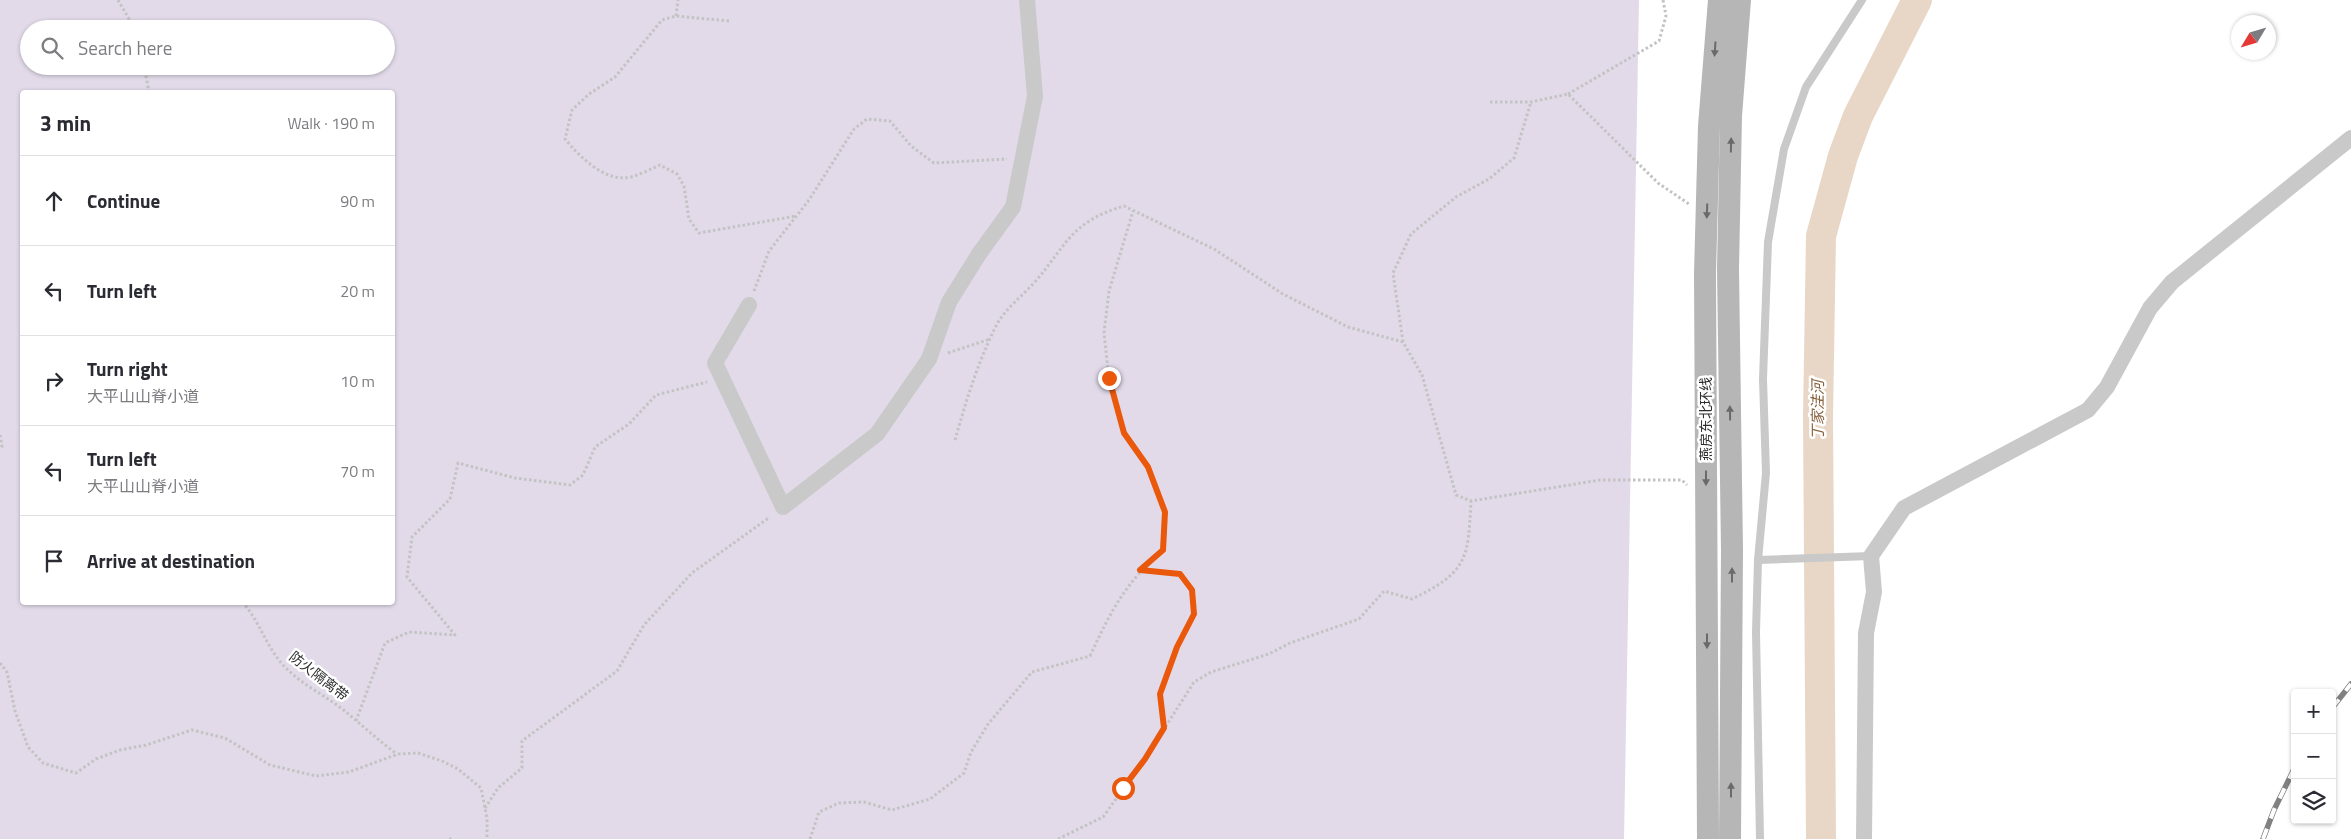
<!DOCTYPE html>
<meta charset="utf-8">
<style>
:root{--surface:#fff;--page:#f7f7f7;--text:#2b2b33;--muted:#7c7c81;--line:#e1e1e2}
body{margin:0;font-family:"Titillium Web","Noto Sans SC",sans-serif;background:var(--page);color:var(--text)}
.controls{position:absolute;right:15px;bottom:15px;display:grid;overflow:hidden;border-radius:5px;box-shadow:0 1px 4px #0004}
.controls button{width:45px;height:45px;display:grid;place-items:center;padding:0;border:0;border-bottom:1px solid var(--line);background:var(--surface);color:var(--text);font:25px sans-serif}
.compass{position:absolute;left:2231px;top:15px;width:45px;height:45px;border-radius:50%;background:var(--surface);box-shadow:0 1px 4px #0004;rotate:232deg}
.stop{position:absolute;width:15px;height:15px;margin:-11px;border:4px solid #ea580c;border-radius:50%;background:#fff}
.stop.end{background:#ea580c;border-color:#fff;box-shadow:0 1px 5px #0008}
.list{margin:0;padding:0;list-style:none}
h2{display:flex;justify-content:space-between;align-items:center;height:65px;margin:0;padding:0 20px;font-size:21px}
h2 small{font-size:16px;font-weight:400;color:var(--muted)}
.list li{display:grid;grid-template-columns:32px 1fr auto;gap:15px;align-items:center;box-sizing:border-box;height:90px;padding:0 20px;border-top:1px solid var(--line)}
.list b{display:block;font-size:19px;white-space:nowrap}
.list p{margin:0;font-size:16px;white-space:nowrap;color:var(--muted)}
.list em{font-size:16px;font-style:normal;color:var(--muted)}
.icon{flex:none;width:28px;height:28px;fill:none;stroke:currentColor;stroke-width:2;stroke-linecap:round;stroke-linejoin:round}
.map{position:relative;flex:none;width:2351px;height:839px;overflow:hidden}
.search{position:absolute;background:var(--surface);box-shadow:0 1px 4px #0004;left:20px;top:20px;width:375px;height:55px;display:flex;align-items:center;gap:12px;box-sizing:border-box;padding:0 18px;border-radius:28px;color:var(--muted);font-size:19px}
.panel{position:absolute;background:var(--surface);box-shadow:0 1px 4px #0004;left:20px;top:90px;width:375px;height:515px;border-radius:5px}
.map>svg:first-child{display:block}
.green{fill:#e2dae9;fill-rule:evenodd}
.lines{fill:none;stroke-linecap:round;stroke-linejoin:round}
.river{stroke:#e8d7c7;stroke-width:30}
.path{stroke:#c3c3c3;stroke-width:3;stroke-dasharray:2.5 2.5;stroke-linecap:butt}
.service{stroke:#c9c9c9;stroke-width:8}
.minor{stroke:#c9c9c9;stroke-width:16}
.rail-casing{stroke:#818181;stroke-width:5.5}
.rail{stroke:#fff;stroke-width:4;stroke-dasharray:11;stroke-linecap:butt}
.secondary-bridge{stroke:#b6b6b6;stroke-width:22}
.oneway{fill:#6a6a6a}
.route{stroke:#ea580c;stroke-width:6}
.labels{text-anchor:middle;stroke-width:5;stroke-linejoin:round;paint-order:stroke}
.street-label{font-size:14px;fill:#2c2c2c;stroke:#fff}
.water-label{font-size:15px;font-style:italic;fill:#88633f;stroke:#fff}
</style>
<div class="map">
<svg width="2351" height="839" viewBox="0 0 2351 839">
<rect width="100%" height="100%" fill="#fff"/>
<path class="green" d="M0,0H1639L1624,839H0ZM29,29H386V66H29ZM22,92H392V602H22Z"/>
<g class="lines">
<polyline class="river" points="1821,839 1818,416 1821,236 1843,156 1858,116 1917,0"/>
<g class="path">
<polyline points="118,0 135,29"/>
<polyline points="676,16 678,0"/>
<path d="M729,21L676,16L662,20L615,77L589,94L572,110L565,139C579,156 605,183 631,177C641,174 651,169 660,165L677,174L684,186L689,219L699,233L796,216"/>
<polyline points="144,66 149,92"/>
<polyline points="1568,94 1659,41 1666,16 1663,0"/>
<polyline points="1490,102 1531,102 1568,94 1658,183 1689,204"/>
<polyline points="754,291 769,251 809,200 854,129 867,119 890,121 911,146 934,163 1007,159"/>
<polyline points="1403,342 1393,273 1411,234 1456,197 1489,179 1514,158 1531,102"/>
<polyline points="948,353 990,339"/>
<polyline points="0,435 2,447 0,449"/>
<path d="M955,440C966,401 978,362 996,326C1004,310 1022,296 1034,283C1067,245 1070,222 1124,206L1214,249L1283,294L1348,327L1403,342L1422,375L1456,495L1471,501L1600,480H1682L1687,485"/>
<polyline points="1140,570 1180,574 1192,590 1194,614 1177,647 1160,694 1164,727"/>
<path d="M242,602C261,622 266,649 287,669C304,686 328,697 346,712C363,726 379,741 397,754"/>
<polyline points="0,663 7,672 15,711 28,747 43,763 76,773 96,759 120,750 146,745 192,730 225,738 270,765 316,776 349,772 398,754 418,753 442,761 458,769 481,788 487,818 487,839"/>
<polyline points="356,721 385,643 409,632 455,635 407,577 412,537 450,499 458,463 515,478 570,485 583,475 595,447 629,424 656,395 707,382"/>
<polyline points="485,808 498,788 522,768 522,741 617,671 644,625 692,573 770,517"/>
<polyline points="449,839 452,839"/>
<path d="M810,839L819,812L839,803L864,802L892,810L930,799L964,773L971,752L988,724L1032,672L1090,656C1111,611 1125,583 1163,550L1165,512L1148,467L1124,433L1109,379L1104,333L1109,291L1133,211"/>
<path d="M1058,839L1103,817L1145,759L1194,682L1211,672L1269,654L1290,643L1359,619L1384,591L1412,599C1468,572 1468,559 1471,501"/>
</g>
<g class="service">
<polyline points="1758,560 1871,556"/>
<polyline points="1760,839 1756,632 1758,560 1766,473 1763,379 1768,242 1784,149 1806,87 1862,0"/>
</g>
<g class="minor">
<polyline points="749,305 715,363 783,507 877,434 929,359 949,302 979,254 1013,207 1035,96 1027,0"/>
<polyline points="1864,839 1866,633 1874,592 1871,556 1904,508 2088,410 2107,387 2150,308 2172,282 2351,138"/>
</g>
<g class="rail-casing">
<g id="rail">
<polyline points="2332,708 2351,684"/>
<polyline points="2263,839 2274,810 2295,767"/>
</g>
</g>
<use href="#rail" class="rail"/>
<g class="secondary-bridge">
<polyline points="1708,839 1705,273 1709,126 1719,0"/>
<polyline points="1730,839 1732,550 1728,269 1731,116 1740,0"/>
</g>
</g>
<defs><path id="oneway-solid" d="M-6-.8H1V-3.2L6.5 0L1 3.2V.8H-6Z" transform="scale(1.25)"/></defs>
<g class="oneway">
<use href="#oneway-solid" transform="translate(1715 49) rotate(94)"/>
<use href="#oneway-solid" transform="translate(1731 145) rotate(-89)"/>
<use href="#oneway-solid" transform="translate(1707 211) rotate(92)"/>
<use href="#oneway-solid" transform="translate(1730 413) rotate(-91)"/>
<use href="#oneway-solid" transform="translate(1706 478) rotate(90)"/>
<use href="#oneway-solid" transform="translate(1732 575) rotate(-90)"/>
<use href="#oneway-solid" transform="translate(1707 641) rotate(90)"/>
<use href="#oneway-solid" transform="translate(1731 790) rotate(-90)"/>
</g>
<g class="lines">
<polyline class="route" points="1109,378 1124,433 1148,467 1165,512 1163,550 1140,570 1180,574 1192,590 1194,614 1177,647 1160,694 1164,728 1145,759 1123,788"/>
</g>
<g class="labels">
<g class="street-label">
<text transform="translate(1706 419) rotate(-90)" y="5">燕房东北环线</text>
<text transform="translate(319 676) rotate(38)" y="5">防火隔离带</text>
</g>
<g class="water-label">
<text transform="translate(1818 410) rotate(-90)" y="5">丁家洼河</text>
</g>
</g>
</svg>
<div class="controls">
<button>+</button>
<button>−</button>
<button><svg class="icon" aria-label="layers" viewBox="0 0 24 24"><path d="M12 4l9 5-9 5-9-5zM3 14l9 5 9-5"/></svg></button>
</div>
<svg class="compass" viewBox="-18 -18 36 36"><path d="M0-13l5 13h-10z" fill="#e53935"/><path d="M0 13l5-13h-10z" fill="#7c7c81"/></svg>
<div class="stop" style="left:1123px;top:788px"></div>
<div class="stop end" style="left:1109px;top:378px"></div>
<div class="search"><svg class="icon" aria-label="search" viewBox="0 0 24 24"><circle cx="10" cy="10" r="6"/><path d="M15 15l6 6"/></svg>Search here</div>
<section class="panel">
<h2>3 min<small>Walk · 190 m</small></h2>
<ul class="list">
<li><svg class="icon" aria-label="ahead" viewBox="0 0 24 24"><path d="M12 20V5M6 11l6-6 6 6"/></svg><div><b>Continue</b></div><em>90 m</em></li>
<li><svg class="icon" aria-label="left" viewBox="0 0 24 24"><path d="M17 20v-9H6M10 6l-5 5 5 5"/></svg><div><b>Turn left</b></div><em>20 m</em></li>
<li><svg class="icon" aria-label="right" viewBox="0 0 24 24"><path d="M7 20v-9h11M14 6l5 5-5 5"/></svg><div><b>Turn right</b><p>大平山山脊小道</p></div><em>10 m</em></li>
<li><svg class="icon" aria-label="left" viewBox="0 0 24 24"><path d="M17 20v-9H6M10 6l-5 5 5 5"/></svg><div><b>Turn left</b><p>大平山山脊小道</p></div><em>70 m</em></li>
<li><svg class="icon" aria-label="arrive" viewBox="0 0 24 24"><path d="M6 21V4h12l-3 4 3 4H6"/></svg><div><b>Arrive at destination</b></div></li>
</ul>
</section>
</div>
